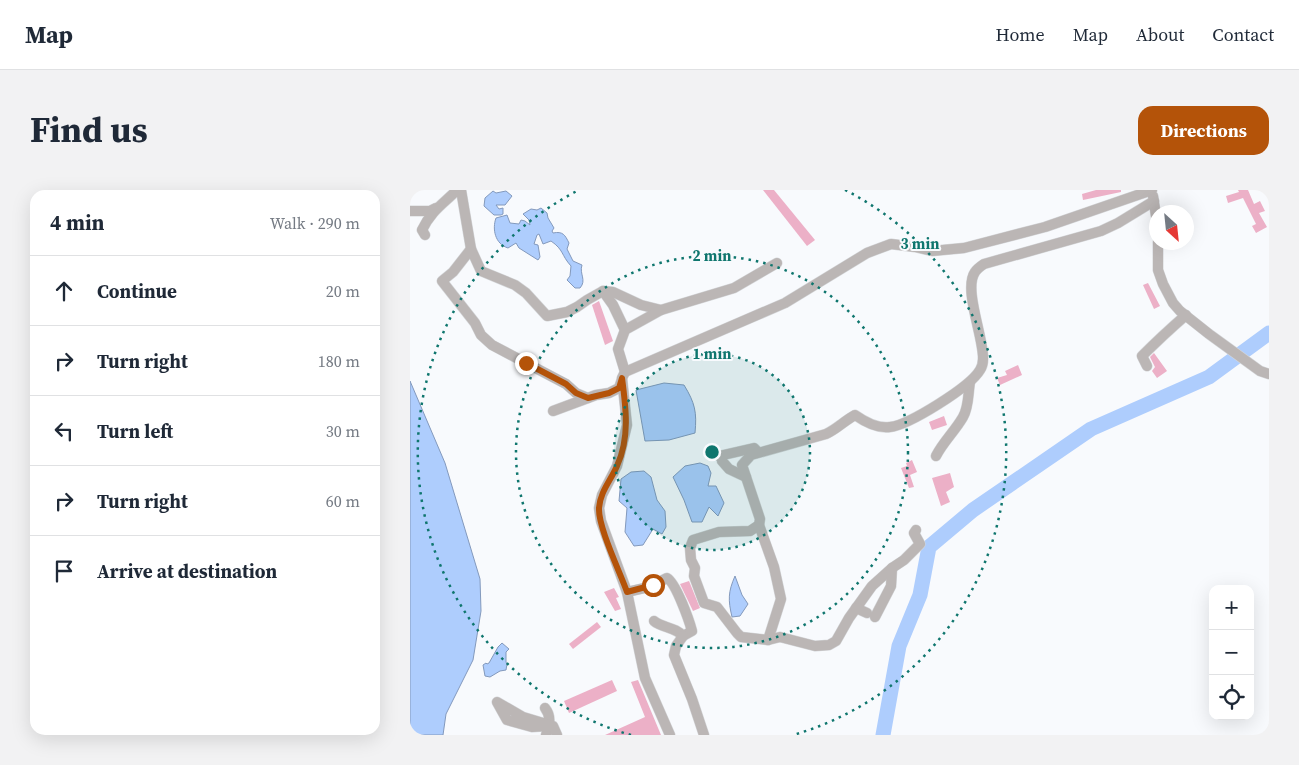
<!DOCTYPE html>
<meta charset="utf-8">
<style>
:root{--surface:#fff;--page:#f2f2f3;--text:#1f2937;--muted:#747a83;--line:#e0e1e3;--accent:#b45309}
body{margin:0;font-family:"Source Serif 4",serif;background:var(--page);color:var(--text)}
.controls{position:absolute;right:15px;bottom:15px;display:grid;overflow:hidden;border-radius:10px;box-shadow:0 5px 20px #0002}
.controls button{width:45px;height:45px;display:grid;place-items:center;padding:0;border:0;border-bottom:1px solid var(--line);background:var(--surface);color:var(--text);font:25px sans-serif}
.compass{position:absolute;left:739px;top:15px;width:45px;height:45px;border-radius:50%;background:var(--surface);box-shadow:0 5px 20px #0002;rotate:153deg}
.stop{position:absolute;width:15px;height:15px;margin:-11px;border:4px solid #b45309;border-radius:50%;background:#fff}
.stop.end{background:#b45309;border-color:#fff;box-shadow:0 1px 5px #0008}
.list{margin:0;padding:0;list-style:none}
h2{display:flex;justify-content:space-between;align-items:center;height:65px;margin:0;padding:0 20px;font-size:21px}
h2 small{font-size:16px;font-weight:400;color:var(--muted)}
.list li{display:grid;grid-template-columns:32px 1fr auto;gap:15px;align-items:center;box-sizing:border-box;height:70px;padding:0 20px;border-top:1px solid var(--line)}
.list b{display:block;font-size:19px;white-space:nowrap}
.list em{font-size:16px;font-style:normal;color:var(--muted)}
.icon{flex:none;width:28px;height:28px;fill:none;stroke:currentColor;stroke-width:2;stroke-linecap:round;stroke-linejoin:round}
.map{position:relative;flex:none;width:859px;height:545px;overflow:hidden;border-radius:15px}
header{display:flex;align-items:center;gap:30px;box-sizing:border-box;height:70px;padding:0 25px;background:var(--surface);border-bottom:1px solid var(--line)}
header strong{font-size:24px}
nav{display:flex;gap:28px;margin-inline-start:auto;font-size:18px}
.intro{display:flex;align-items:center;justify-content:space-between;box-sizing:border-box;height:120px;padding:0 30px}
h1{margin:0;font-size:35px}
.button{padding:12px 22px;border-radius:15px;background:var(--accent);color:#fff;font-size:18px;font-weight:700}
main{display:flex;gap:30px;padding:0 30px}
aside{flex:1;background:var(--surface);border-radius:15px;box-shadow:0 5px 20px #0002}
.map>svg:first-child{display:block}
.water{fill:#aecdfd;stroke:#8399bc}
.lines{fill:none;stroke-linecap:round;stroke-linejoin:round}
.river{stroke:#aecdfd;stroke-width:15}
.building{fill:#ecb0c7}
.street-casing{stroke:#d5d7da;stroke-width:11}
.street{stroke:#bbb6b5;stroke-width:10}
.route{stroke:#b45309;stroke-width:6}
.ring{fill:none;stroke:#0f766e;stroke-width:2.5;stroke-dasharray:2.5 5}
.centre{fill:#0f766e;stroke:#f8fafd;stroke-width:2.5}
.ring-label{font-size:15px;text-anchor:middle;font-weight:bold;fill:#0f766e;stroke:#f8fafd;stroke-width:4;stroke-linejoin:round;paint-order:stroke}
</style>
<header>
<strong>Map</strong>
<nav><a>Home</a><a>Map</a><a>About</a><a>Contact</a></nav>
</header>
<div class="intro"><h1>Find us</h1><a class="button">Directions</a></div>
<main>
<aside>
<h2>4 min<small>Walk · 290 m</small></h2>
<ul class="list">
<li><svg class="icon" aria-label="ahead" viewBox="0 0 24 24"><path d="M12 20V5M6 11l6-6 6 6"/></svg><div><b>Continue</b></div><em>20 m</em></li>
<li><svg class="icon" aria-label="right" viewBox="0 0 24 24"><path d="M7 20v-9h11M14 6l5 5-5 5"/></svg><div><b>Turn right</b></div><em>180 m</em></li>
<li><svg class="icon" aria-label="left" viewBox="0 0 24 24"><path d="M17 20v-9H6M10 6l-5 5 5 5"/></svg><div><b>Turn left</b></div><em>30 m</em></li>
<li><svg class="icon" aria-label="right" viewBox="0 0 24 24"><path d="M7 20v-9h11M14 6l5 5-5 5"/></svg><div><b>Turn right</b></div><em>60 m</em></li>
<li><svg class="icon" aria-label="arrive" viewBox="0 0 24 24"><path d="M6 21V4h12l-3 4 3 4H6"/></svg><div><b>Arrive at destination</b></div></li>
</ul>
</aside>
<div class="map">
<svg width="859" height="545" viewBox="0 0 859 545">
<rect width="100%" height="100%" fill="#f8fafd"/>
<g class="water">
<polygon points="83,1 86,3 96,1 102,6 95,15 86,15 89,19 93,18 93,24 91,25 84,25 74,16 75,8"/>
<path d="M131,18L137,23L138,28L144,38L142,41L143,43C153,41 155,45 159,53L157,59L163,71L172,75C169,84 177,90 170,98H165L157,90L160,86L161,76C151,65 154,60 141,51L133,54L129,44L127,45L124,54L128,55L130,67L128,70L109,58L106,53L98,58C85,54 82,39 86,28L97,25L100,33L109,34L111,30L115,31L120,35L119,30L113,24L121,19L127,20Z"/>
<polygon points="0,191 35,273 70,389 71,421 63,470 36,524 33,545 0,545"/>
<path d="M254,193L274,195C285,213 287,222 285,243L259,250L235,251L226,200Z"/>
<polygon points="290,273 298,276 301,283 298,296 306,296 314,313 308,326 299,317 292,332 282,332 274,310 263,287 275,276"/>
<polygon points="234,281 241,287 247,310 255,321 256,337 252,344 243,339 233,355 224,356 215,342 217,318 209,311 211,289 221,282"/>
<path d="M325,386L332,405L338,414L330,426L322,427C318,410 318,402 325,386Z"/>
<polygon points="92,453 99,459 96,462 96,472 97,474 96,480 90,481 80,487 75,486 73,475 76,473 77,474 79,473 88,457"/>
</g>
<g class="lines">
<polyline class="river" points="473,545 489,456 510,405 519,357 563,320 681,239 799,187 859,143"/>
</g>
<g class="building">
<polygon points="353,0 364,0 405,50 397,56"/>
<polygon points="686,0 711,0 711,2 673,10 672,4"/>
<polygon points="828,0 838,0 844,14 850,11 855,21 849,23 857,37 846,43 842,36 846,34 833,8 818,13 816,6 829,2"/>
<polygon points="738,93 750,116 744,119 733,95"/>
<polygon points="189,111 203,151 195,155 182,115"/>
<polygon points="744,163 757,181 747,188 742,181 745,177 740,167"/>
<polygon points="608,175 612,185 590,195 587,188 597,185 595,181"/>
<polygon points="534,226 537,235 522,240 519,232"/>
<polygon points="502,270 507,282 500,285 504,297 499,298 491,278 497,276 496,273"/>
<polygon points="540,283 544,297 536,302 540,312 531,316 522,288"/>
<polygon points="279,391 290,418 283,421 270,394"/>
<polygon points="204,398 209,407 206,408 211,419 205,421 194,402"/>
<polygon points="187,432 191,437 163,459 159,454"/>
<polygon points="202,490 207,501 159,523 154,511"/>
<polygon points="228,490 251,545 195,545 235,527 221,492"/>
</g>
<g class="lines">
<g class="street-casing">
<g id="street">
<polyline points="51,0 61,59 71,81 105,95 116,103 137,126 157,122 167,117 177,110 193,101 203,102 231,115 251,120"/>
<polyline points="743,6 746,26"/>
<polyline points="0,21 20,21 26,18"/>
<path d="M15,45L12,40C21,21 33,14 47,0"/>
<polyline points="748,52 748,80 753,94 763,113 770,121 799,144 850,181 859,184"/>
<polyline points="61,59 43,82 32,91 65,133 71,145 82,155 156,194 166,203 178,208"/>
<polyline points="193,101 203,115 215,140"/>
<path d="M737,176L732,166C746,152 760,139 776,125"/>
<polyline points="215,182 208,159 215,140 251,120 324,98 367,73"/>
<polyline points="143,221 186,205 199,203 209,198 212,189"/>
<polyline points="309,266 344,258 346,260"/>
<path d="M526,266C533,252 545,241 553,227C559,217 558,203 560,192"/>
<polyline points="312,271 319,279 336,287"/>
<polyline points="349,335 364,377 371,409 358,450"/>
<path d="M506,340L504,343L510,354L494,370L482,378L462,396L439,428L426,451L419,455L405,456L370,447L358,450L331,447L327,443L307,417L294,413L284,386L285,378L281,370L280,358L283,350L309,342L340,341L349,335L350,329L332,275L341,265L416,244C427,239 434,231 445,225C455,232 467,239 480,237C499,235 560,197 570,180C572,177 573,172 573,169C574,148 553,99 565,82C567,79 571,76 574,74L691,41L708,33L744,11"/>
<path d="M217,402L239,397L257,388C266,393 279,430 282,441L273,446C266,437 252,438 244,431"/>
<polyline points="446,418 457,423"/>
<polyline points="465,427 481,396 482,378"/>
<polyline points="273,446 266,456 264,465 282,509 294,545"/>
<path d="M135,518C142,527 139,535 136,545"/>
<polyline points="138,536 122,537 97,530 87,512 113,527 143,536 147,545"/>
<polyline points="260,545 235,488 217,402 191,331 189,318 192,305 207,276 217,235 212,188 215,182 375,113 457,63 481,54 505,57 522,61 554,58 635,37 742,0"/>
</g>
</g>
<use href="#street" class="street"/>
</g>
<g class="lines">
<path class="route" d="M116,173L156,194L166,203L178,208L199,203L209,198L212,188C216,218 220,248 207,276C201,290 190,302 189,318C188,337 210,382 217,402L243,395"/>
</g>
<circle cx="302" cy="262" r="98" fill="#0f766e" fill-opacity=".12"/>
<g class="ring">
<circle cx="302" cy="262" r="98"/>
<circle cx="302" cy="262" r="196"/>
<path d="M221 545A294 294 0 0 1 169 0M435 0A294 294 0 0 1 383 545"/>
</g>
<circle cx="302" cy="262" r="8" class="centre"/>
<g class="ring-label">
<text x="510" y="59">3 min</text>
<text x="302" y="71">2 min</text>
<text x="302" y="169">1 min</text>
</g>
</svg>
<div class="controls">
<button>+</button>
<button>−</button>
<button><svg class="icon" aria-label="locate" viewBox="0 0 24 24"><circle cx="12" cy="12" r="6"/><path d="M12 2v4M12 18v4M2 12h4M18 12h4"/></svg></button>
</div>
<svg class="compass" viewBox="-18 -18 36 36"><path d="M0-13l5 13h-10z" fill="#e53935"/><path d="M0 13l5-13h-10z" fill="#747a83"/></svg>
<div class="stop" style="left:243px;top:395px"></div>
<div class="stop end" style="left:116px;top:173px"></div>
</div>
</main>
